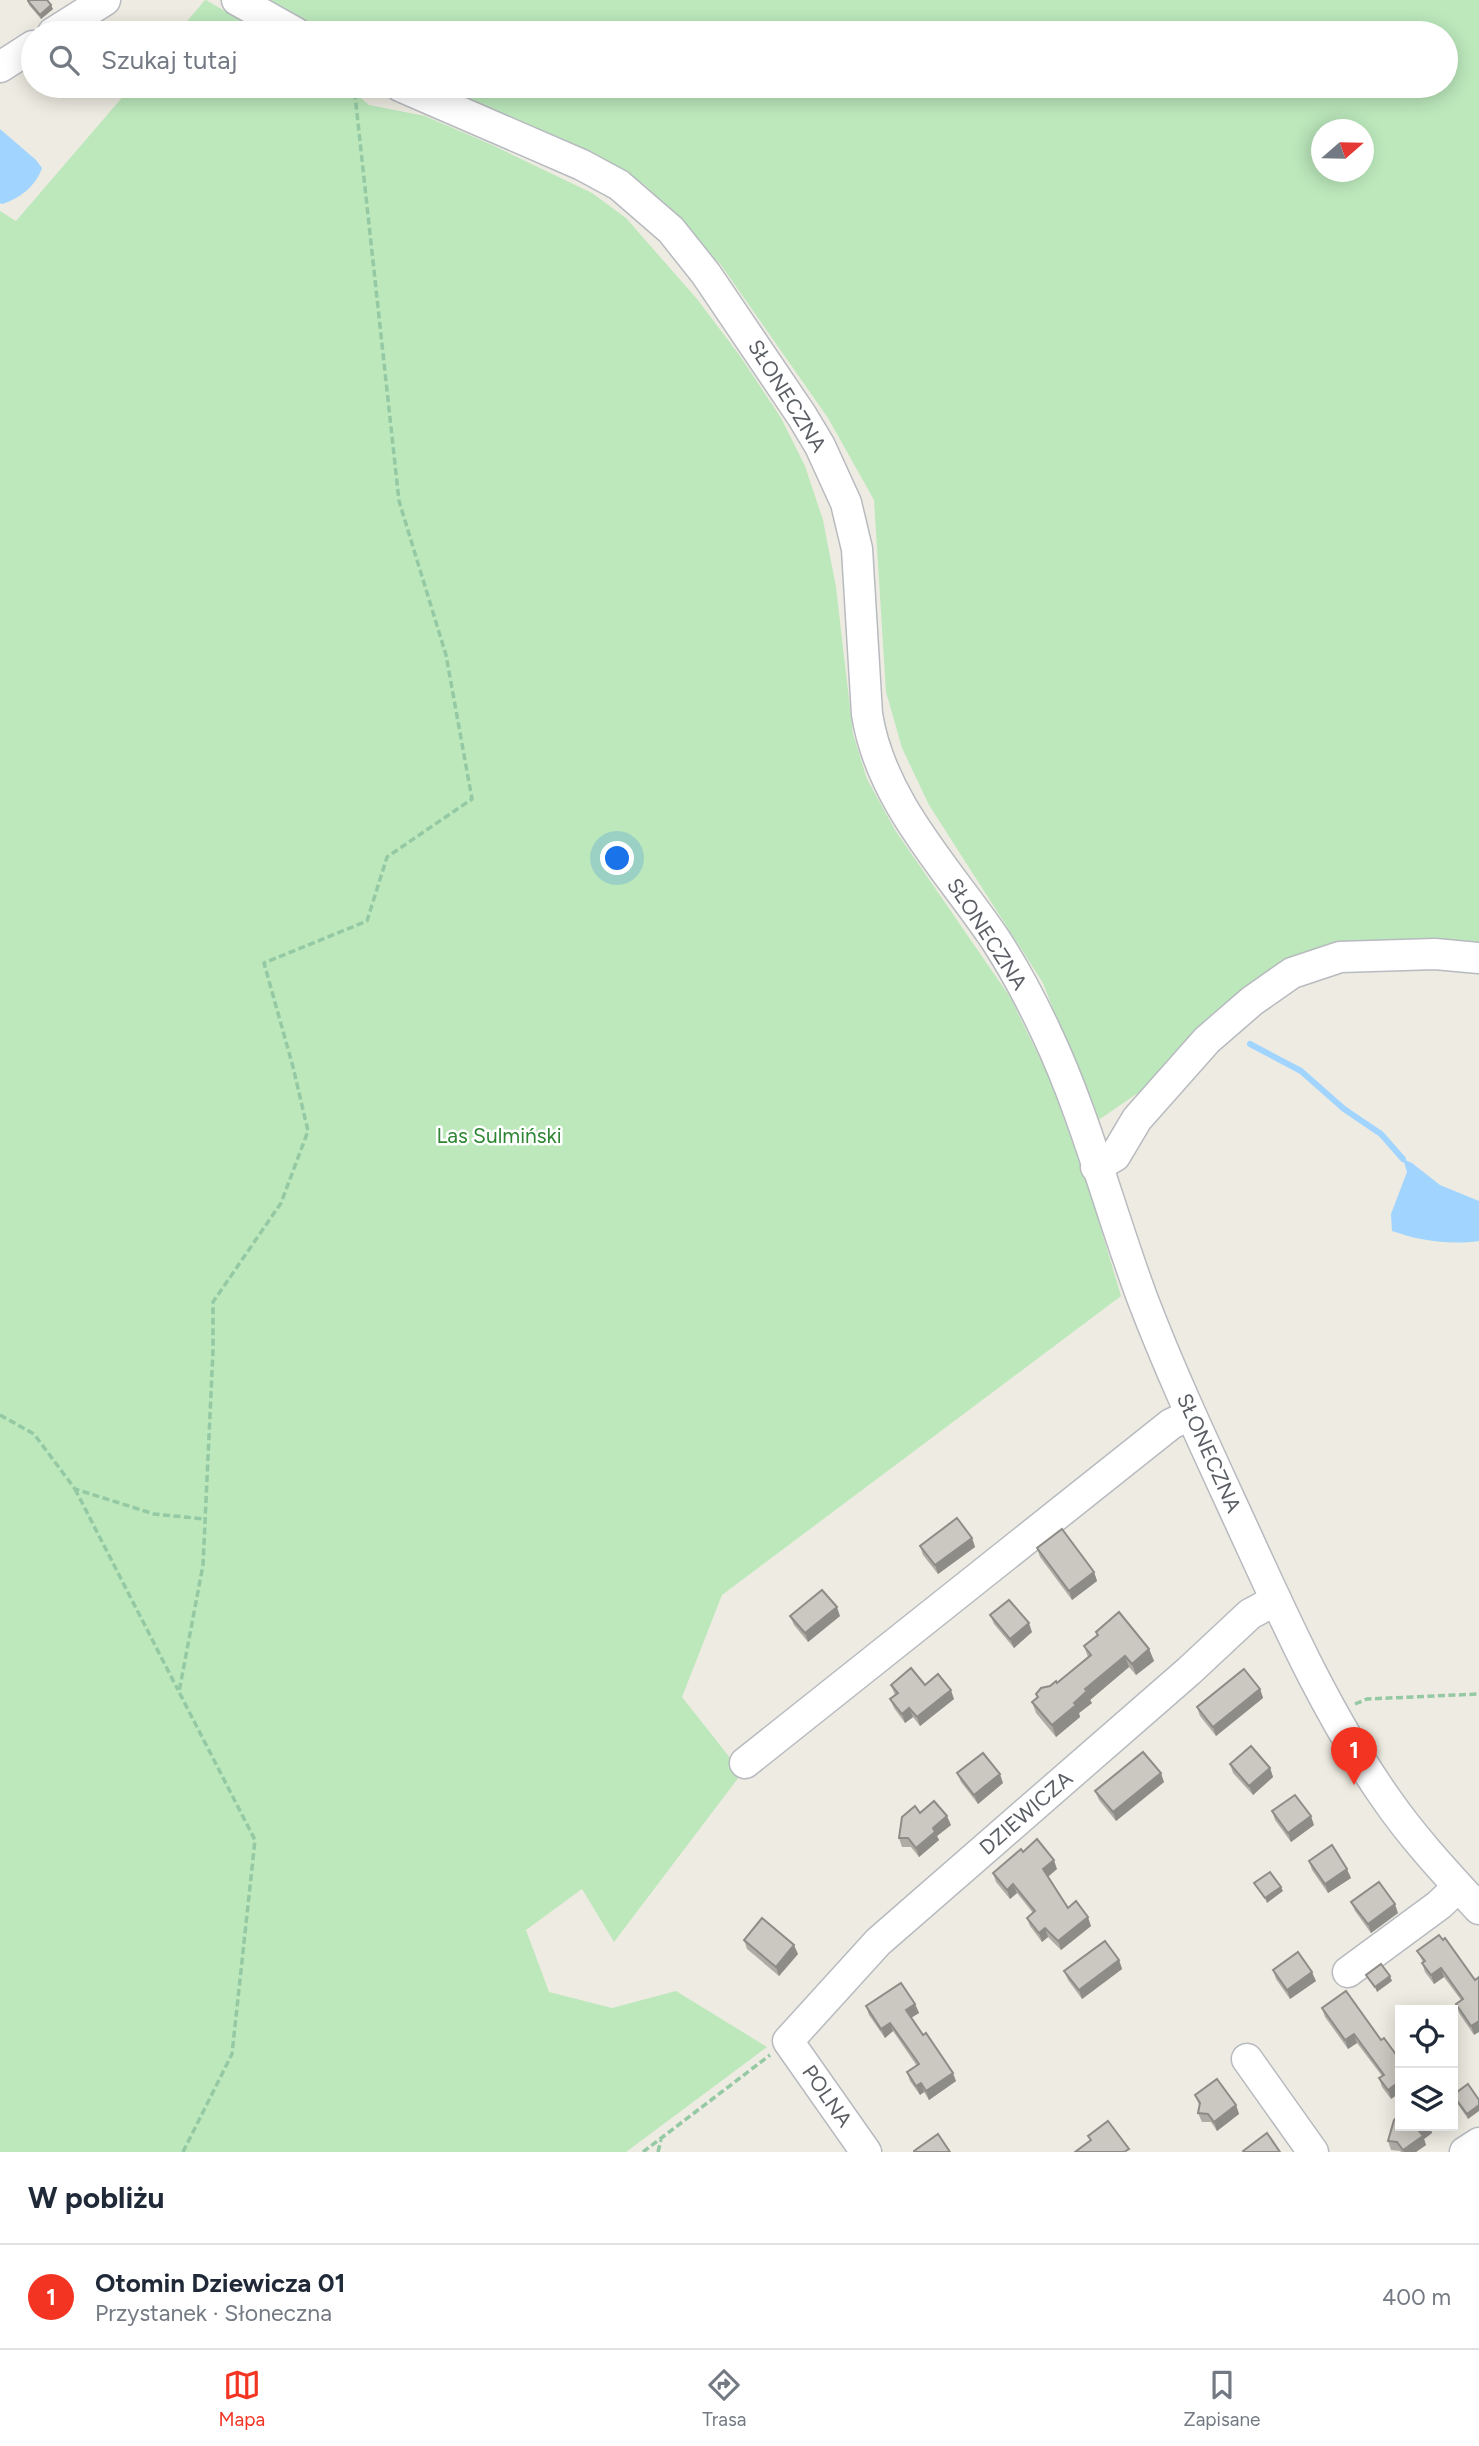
<!DOCTYPE html>
<html lang="pl">
<meta charset="utf-8">
<style>
:root{--surface:#fff;--page:#f2f2f3;--text:#1f2937;--muted:#747a83;--line:#e0e1e3;--accent:#f43422}
body{margin:0;font-family:Figtree,sans-serif;background:var(--page);color:var(--text)}
.controls{position:absolute;right:21px;bottom:21px;display:grid;overflow:hidden;border-radius:0px;box-shadow:0 4px 18px #0003}
.controls button{width:63px;height:63px;display:grid;place-items:center;padding:0;border:0;border-bottom:2px solid var(--line);background:var(--surface);color:var(--text);font:35px sans-serif}
.compass{position:absolute;left:1311px;top:119px;width:63px;height:63px;border-radius:50%;background:var(--surface);box-shadow:0 4px 18px #0003;rotate:70deg}
.you{position:absolute;left:618px;top:859px;width:24px;height:24px;margin:-18px;border:5px solid #fff;border-radius:50%;background:#1a73e8;box-shadow:0 0 0 10px #1a73e833}
.badge{display:grid;place-items:center;width:46px;height:46px;border-radius:50%;background:var(--accent);color:#fff;font-size:23px;font-weight:700}
.pin{position:absolute;translate:-50% -58px;filter:drop-shadow(0 2px 4px #0008)}
.pin::after{content:'';position:absolute;top:37px;width:24px;height:21px;background:inherit;clip-path:polygon(0 0,100% 0,50% 100%)}
.list{margin:0;padding:0;list-style:none}
h2{display:flex;justify-content:space-between;align-items:center;height:91px;margin:0;padding:0 28px;font-size:30px}
h2 small{font-size:23px;font-weight:400;color:var(--muted)}
.list li{display:grid;grid-template-columns:46px 1fr auto;gap:21px;align-items:center;box-sizing:border-box;height:105px;padding:0 28px;border-top:2px solid var(--line)}
.list b{display:block;font-size:26px;white-space:nowrap}
.list p{margin:0;font-size:23px;white-space:nowrap;color:var(--muted)}
.list em{font-size:23px;font-style:normal;color:var(--muted)}
.icon{flex:none;width:38px;height:38px;fill:none;stroke:currentColor;stroke-width:2;stroke-linecap:round;stroke-linejoin:round}
.map{position:relative;flex:none;width:1479px;height:2152px;overflow:hidden}
.search{position:absolute;background:var(--surface);box-shadow:0 4px 18px #0003;left:21px;right:21px;top:21px;height:77px;display:flex;align-items:center;gap:18px;box-sizing:border-box;padding:0 24px;border-radius:38px;color:var(--muted);font-size:26px}
.sheet{height:196px;background:var(--surface)}
nav{display:flex;justify-content:space-around;align-items:center;box-sizing:border-box;height:98px;border-top:2px solid var(--line);background:var(--surface);font-size:19px;color:var(--muted)}
nav a{display:grid;justify-items:center;gap:4px}
nav .on{color:var(--accent)}
.map>svg:first-child{display:block}
.green{fill:#bce8bc;fill-rule:evenodd}
.water{fill:#a1d5ff}
.lines{fill:none;stroke-linecap:round;stroke-linejoin:round}
.stream{stroke:#a1d5ff;stroke-width:6}
.minor-casing{stroke:#b7babf;stroke-width:33}
.path{stroke:#94c9a4;stroke-width:3.5;stroke-dasharray:7 3.5;stroke-linecap:butt}
.minor{stroke:#fff;stroke-width:30}
.wall{fill:#afaca6}
.shaded-wall{fill:#8e8c87}
.building{fill:#cbc8c1;stroke:#8e8c87;stroke-width:2}
.labels{text-anchor:middle;stroke-width:5;stroke-linejoin:round;paint-order:stroke}
.street-label{font-size:21px;fill:#5a5e64;stroke:#fff}
.park-label{font-size:21px;fill:#2f8634;stroke:#fff}
</style>
<div class="map">
<svg width="1479" height="2152" viewBox="0 0 1479 2152">
<rect width="100%" height="100%" fill="#eeebe2"/>
<g class="green">
<polygon points="205,0 206,0 262,33 177,33"/>
<path d="M264,0H1479V951L1345,952L1094,1123L1082,1083L1043,983L929,805L902,748L886,692L874,500L828,418L721,265L645,185L578,146L438,86H1446V33H324L291,18ZM1322,130H1364V172H1322Z"/>
<polygon points="132,86 347,86 369,105 425,116 490,144 592,193 626,218 697,299 740,356 781,418 805,466 823,520 836,587 853,734 867,779 895,830 1010,997 1049,1077 1090,1192 1121,1296 722,1595 682,1697 742,1773 614,1942 582,1889 526,1930 549,1992 612,2008 676,1991 767,2047 626,2152 0,2152 0,211 16,221"/>
</g>
<g class="water">
<path d="M0,129L36,160L42,168C36,186 19,199 2,204L0,203Z"/>
<path d="M1403,1159L1412,1163L1440,1185L1479,1201V1241C1450,1245 1420,1241 1392,1231L1391,1214L1407,1172Z"/>
</g>
<g class="lines">
<polyline class="stream" points="1250,1044 1301,1071 1344,1109 1381,1134 1403,1159"/>
<g class="minor-casing">
<g id="minor">
<polyline points="237,0 296,33"/>
<polyline points="53,33 105,0"/>
<polyline points="0,67 33,46"/>
<path d="M400,86L582,165L619,185L671,230L706,274L802,416L820,446L846,503L857,549L867,714C881,803 949,870 997,942C1015,970 1032,1002 1046,1032C1086,1116 1110,1212 1143,1300C1172,1376 1207,1450 1241,1524C1284,1618 1327,1715 1387,1800C1414,1839 1447,1874 1479,1909"/>
<polyline points="1096,1167 1115,1156 1137,1119 1207,1040 1252,1001 1292,973 1340,957 1435,954 1479,958"/>
<polyline points="745,1763 1171,1424 1190,1415"/>
<polyline points="1348,1972 1439,1905 1458,1887"/>
<polyline points="1247,2059 1313,2152"/>
<polyline points="866,2152 788,2041 878,1942 1189,1671 1250,1614 1276,1600"/>
<polyline points="1465,2152 1479,2143"/>
</g>
</g>
<g class="path">
<polyline points="0,1415 34,1434 75,1489 154,1514 205,1519"/>
<polyline points="75,1489 178,1690"/>
<polyline points="1355,1704 1367,1699 1479,1694"/>
<polyline points="183,2152 232,2054 255,1840 179,1692 203,1565 213,1351 213,1302 281,1203 308,1131 293,1067 264,963 367,921 387,857 472,799 446,655 399,501 354,86"/>
<polyline points="643,2152 770,2055"/>
<polyline points="658,2152 661,2140"/>
</g>
<use href="#minor" class="minor"/>
</g>
<g class="wall">
<polygon points="28,1 53,9 41,19 29,5"/>
<polygon points="972,1538 975,1547 938,1574 923,1555 920,1546"/>
<polygon points="1037,1548 1094,1572 1097,1581 1072,1600 1040,1557"/>
<polygon points="990,1615 1032,1632 1014,1648 994,1624"/>
<polygon points="790,1616 840,1616 808,1642 794,1625"/>
<polygon points="1096,1632 1149,1649 1154,1661 1136,1675 1129,1667 1090,1700 1092,1703 1079,1713 1080,1717 1056,1737 1036,1713 1032,1702 1037,1697 1036,1694 1057,1683 1088,1657 1084,1646 1097,1635"/>
<polygon points="891,1685 925,1685 954,1699 920,1726 913,1717 905,1723 894,1708 890,1699 895,1695"/>
<polygon points="1260,1689 1263,1698 1216,1736 1200,1716 1197,1707"/>
<polygon points="1230,1764 1270,1768 1273,1777 1253,1795 1233,1773"/>
<polygon points="957,1773 1003,1783 978,1804 961,1782"/>
<polygon points="1164,1782 1116,1821 1099,1800 1095,1791"/>
<polygon points="1272,1811 1314,1825 1291,1842 1275,1820"/>
<polygon points="920,1813 951,1825 937,1836 939,1840 919,1857 911,1847 902,1847 899,1838"/>
<polygon points="1023,1852 1057,1869 1048,1877 1068,1908 1091,1926 1061,1950 1048,1937 1042,1942 1030,1926 1027,1918 1033,1913 1017,1893 1010,1899 996,1882 993,1873"/>
<polygon points="1309,1861 1351,1878 1328,1893 1312,1870"/>
<polygon points="1351,1902 1398,1913 1371,1933 1355,1911"/>
<polygon points="1445,1938 1474,2035 1459,2013 1456,2004 1461,2000 1444,1977 1434,1984 1425,1972 1422,1963 1423,1962 1417,1951"/>
<polygon points="744,1940 798,1954 779,1976 747,1949"/>
<polygon points="1119,1960 1122,1969 1082,1999 1068,1980 1064,1971"/>
<polygon points="1273,1970 1316,1981 1290,1999 1276,1979"/>
<polygon points="915,2004 919,2013 911,2018 956,2081 929,2100 924,2092 920,2095 910,2081 907,2072 917,2066 893,2031 885,2038 869,2015 866,2006"/>
<polygon points="1322,2008 1381,2040 1391,2099 1382,2087 1379,2078 1382,2076 1357,2043 1348,2049 1325,2017"/>
<polygon points="1468,2084 1468,2119 1455,2100 1453,2095"/>
<polygon points="1195,2095 1236,2105 1239,2114 1217,2131 1211,2122 1202,2122 1198,2113 1200,2107"/>
<polygon points="1400,2126 1430,2126 1432,2133 1424,2139 1426,2145 1416,2152 1401,2152 1400,2151 1391,2150 1388,2141"/>
</g>
<g class="shaded-wall">
<polygon points="51,5 53,9 41,19 40,15"/>
<polygon points="972,1538 975,1547 938,1574 935,1565"/>
<polygon points="1094,1572 1097,1581 1072,1600 1069,1591"/>
<polygon points="837,1607 840,1616 808,1642 805,1633"/>
<polygon points="1029,1623 1032,1632 1014,1648 1010,1639"/>
<polygon points="1149,1649 1154,1661 1136,1675 1132,1664"/>
<polygon points="1125,1656 1129,1667 1090,1700 1092,1703 1079,1713 1080,1717 1056,1737 1052,1725 1085,1689"/>
<polygon points="1260,1689 1263,1698 1216,1736 1213,1727"/>
<polygon points="951,1690 954,1699 920,1726 917,1717"/>
<polygon points="909,1708 913,1717 905,1723 902,1714"/>
<polygon points="1270,1768 1273,1777 1253,1795 1249,1786"/>
<polygon points="1161,1773 1164,1782 1116,1821 1113,1812"/>
<polygon points="1000,1774 1003,1783 978,1804 974,1795"/>
<polygon points="947,1816 951,1825 937,1836 939,1840 919,1857 916,1848 933,1828"/>
<polygon points="1311,1816 1314,1825 1291,1842 1288,1833"/>
<polygon points="1054,1860 1057,1869 1046,1878 1043,1869"/>
<polygon points="1347,1869 1351,1878 1328,1893 1325,1884"/>
<polygon points="1013,1884 1017,1893 1010,1899 1007,1890"/>
<polygon points="1281,1887 1283,1891 1267,1903 1265,1898"/>
<polygon points="1395,1904 1398,1913 1371,1933 1368,1924"/>
<polygon points="1088,1917 1091,1926 1061,1950 1058,1941"/>
<polygon points="1045,1928 1048,1937 1042,1942 1039,1933"/>
<polygon points="794,1945 798,1954 779,1976 776,1967"/>
<polygon points="1119,1960 1122,1969 1082,1999 1079,1990"/>
<polygon points="1441,1968 1444,1977 1434,1984 1431,1975"/>
<polygon points="1312,1972 1316,1981 1290,1999 1287,1990"/>
<polygon points="1390,1976 1392,1981 1377,1992 1375,1987"/>
<polygon points="915,2004 919,2013 909,2019 906,2010"/>
<polygon points="1479,2021 1479,2032 1474,2035 1471,2026"/>
<polygon points="890,2023 893,2031 885,2038 881,2029"/>
<polygon points="1354,2034 1357,2043 1348,2049 1345,2040"/>
<polygon points="953,2073 956,2081 929,2100 926,2091"/>
<polygon points="1400,2081 1400,2093 1391,2099 1388,2090"/>
<polygon points="921,2083 924,2092 920,2095 916,2086"/>
<polygon points="1236,2105 1239,2114 1217,2131 1214,2122"/>
<polygon points="1479,2105 1479,2111 1468,2119 1467,2114"/>
<polygon points="1427,2126 1430,2126 1432,2133 1424,2139 1426,2145 1416,2152 1404,2152 1403,2150 1419,2131"/>
</g>
<g class="building">
<polygon points="28,0 47,0 51,5 40,15 28,1"/>
<polygon points="957,1518 972,1538 935,1565 920,1546"/>
<polygon points="1062,1529 1094,1572 1069,1591 1037,1548"/>
<polygon points="822,1590 837,1607 805,1633 790,1616"/>
<polygon points="1009,1600 1029,1623 1010,1639 990,1615"/>
<polygon points="1119,1612 1149,1649 1132,1664 1125,1656 1085,1689 1087,1691 1074,1703 1076,1705 1052,1725 1032,1702 1038,1697 1036,1694 1041,1688 1050,1686 1056,1681 1057,1683 1091,1655 1084,1646 1098,1635 1096,1632"/>
<polygon points="911,1668 925,1685 938,1674 951,1690 917,1717 909,1708 902,1714 890,1699 898,1693 891,1685"/>
<polygon points="1244,1669 1260,1689 1213,1727 1197,1707"/>
<polygon points="1251,1746 1270,1768 1249,1786 1230,1764"/>
<polygon points="1143,1752 1161,1773 1113,1812 1095,1791"/>
<polygon points="983,1753 1000,1774 974,1795 957,1773"/>
<polygon points="1295,1795 1311,1816 1288,1833 1272,1811"/>
<polygon points="934,1801 947,1816 933,1828 935,1832 916,1848 908,1838 899,1838 902,1817 915,1806 920,1813"/>
<polygon points="1037,1839 1054,1860 1043,1869 1068,1908 1076,1901 1088,1917 1058,1941 1045,1928 1039,1933 1027,1918 1035,1911 1013,1884 1007,1890 993,1873 1021,1849 1023,1852"/>
<polygon points="1332,1845 1347,1869 1325,1884 1309,1861"/>
<polygon points="1270,1872 1281,1887 1265,1898 1254,1883"/>
<polygon points="1379,1882 1395,1904 1368,1924 1351,1902"/>
<polygon points="762,1918 794,1945 776,1967 744,1940"/>
<polygon points="1439,1935 1443,1940 1445,1938 1475,1980 1479,1977 1479,2021 1471,2026 1456,2004 1463,1999 1441,1968 1431,1975 1422,1963 1425,1961 1417,1951"/>
<polygon points="1105,1941 1119,1960 1079,1990 1064,1971"/>
<polygon points="1298,1952 1312,1972 1287,1990 1273,1970"/>
<polygon points="1381,1964 1390,1976 1375,1987 1366,1975"/>
<polygon points="901,1983 915,2004 906,2010 923,2035 926,2033 953,2073 926,2091 921,2083 916,2086 907,2072 919,2064 890,2023 881,2029 866,2006"/>
<polygon points="1346,1991 1381,2040 1384,2038 1400,2060 1400,2081 1388,2090 1379,2078 1384,2075 1354,2034 1345,2040 1322,2008"/>
<polygon points="1217,2079 1236,2105 1214,2122 1208,2114 1198,2113 1200,2103 1195,2095"/>
<polygon points="1468,2084 1479,2100 1479,2105 1467,2114 1453,2095"/>
<polygon points="1400,2115 1400,2126 1427,2126 1419,2131 1423,2136 1403,2150 1397,2142 1388,2141 1394,2120"/>
<polygon points="1108,2121 1129,2149 1124,2152 1075,2152 1091,2140 1088,2136"/>
<polygon points="1267,2133 1280,2152 1244,2152 1243,2151"/>
<polygon points="938,2134 950,2152 914,2152 914,2151"/>
</g>
<g class="labels">
<g class="street-label">
<text transform="translate(787 396) rotate(58)" y="7">SŁONECZNA</text>
<text transform="translate(987 934) rotate(57)" y="7">SŁONECZNA</text>
<text transform="translate(1209 1453) rotate(66)" y="7">SŁONECZNA</text>
<text transform="translate(1026 1813) rotate(-41)" y="7">DZIEWICZA</text>
<text transform="translate(827 2096) rotate(55)" y="7">POLNA</text>
</g>
<g class="park-label">
<text x="499" y="1143">Las Sulmiński</text>
</g>
</g>
</svg>
<div class="controls">
<button><svg class="icon" aria-label="locate" viewBox="0 0 24 24"><circle cx="12" cy="12" r="6"/><path d="M12 2v4M12 18v4M2 12h4M18 12h4"/></svg></button>
<button><svg class="icon" aria-label="layers" viewBox="0 0 24 24"><path d="M12 4l9 5-9 5-9-5zM3 14l9 5 9-5"/></svg></button>
</div>
<svg class="compass" viewBox="-18 -18 36 36"><path d="M0-13l5 13h-10z" fill="#e53935"/><path d="M0 13l5-13h-10z" fill="#747a83"/></svg>
<div class="you"></div>
<div class="pin badge" style="left:1354px;top:1785px">1</div>
<div class="search"><svg class="icon" aria-label="search" viewBox="0 0 24 24"><circle cx="10" cy="10" r="6"/><path d="M15 15l6 6"/></svg>Szukaj tutaj</div>
</div>
<section class="sheet">
<h2>W pobliżu<small></small></h2>
<ul class="list">
<li><span class="badge">1</span><div><b>Otomin Dziewicza 01</b><p>Przystanek · Słoneczna</p></div><em>400 m</em></li>
</ul>
</section>
<nav>
<a class="on"><svg class="icon" aria-label="map" viewBox="0 0 24 24"><path d="M3 6l6-2 6 2 6-2v14l-6 2-6-2-6 2zM9 4v14M15 6v14"/></svg>Mapa</a>
<a><svg class="icon" aria-label="directions" viewBox="0 0 24 24"><path d="M12 3l9 9-9 9-9-9zM9 14v-3h6M13 9l2 2-2 2"/></svg>Trasa</a>
<a><svg class="icon" aria-label="saved" viewBox="0 0 24 24"><path d="M7 4h10v16l-5-4-5 4z"/></svg>Zapisane</a>
</nav>
